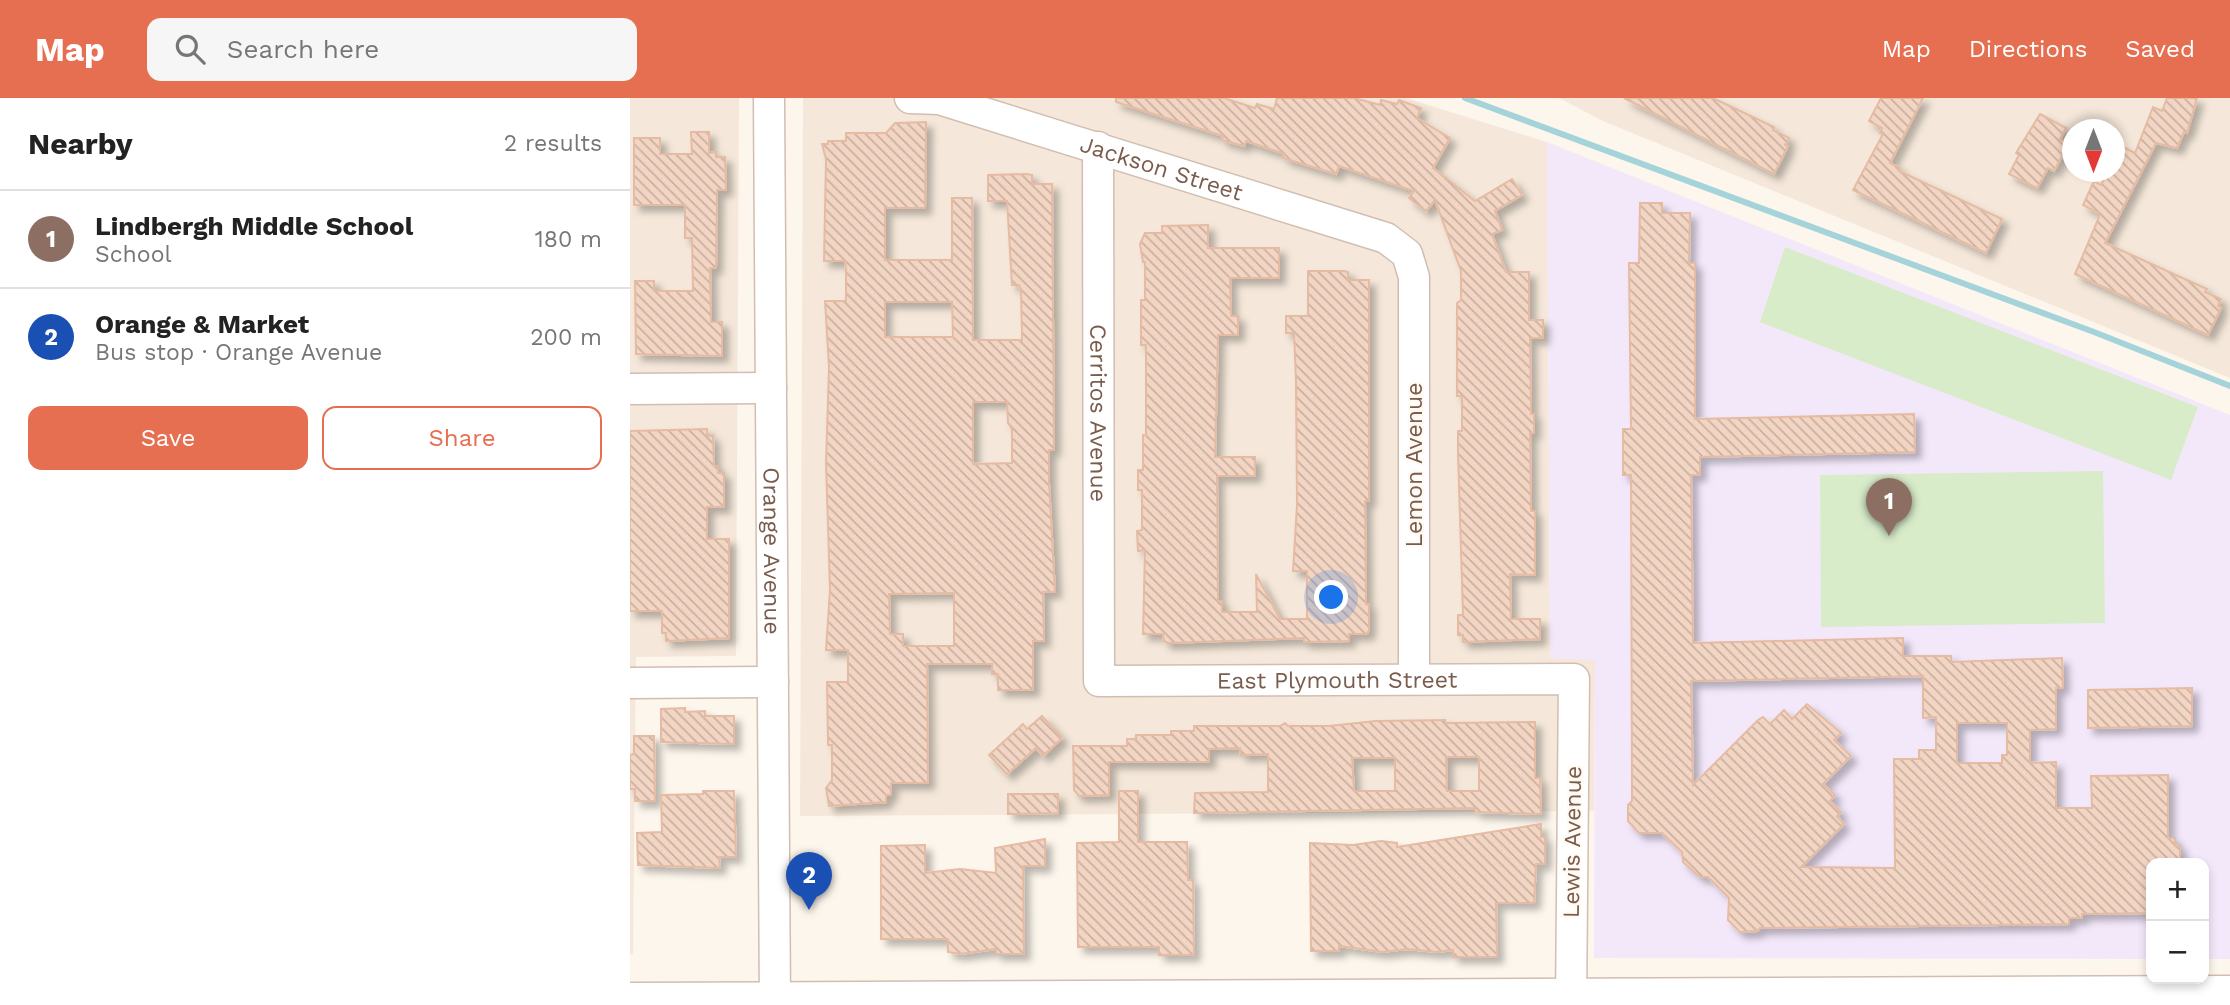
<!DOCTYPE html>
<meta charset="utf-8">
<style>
:root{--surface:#fff;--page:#f6f6f6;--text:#222;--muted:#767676;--line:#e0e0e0;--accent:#e76f51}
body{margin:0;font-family:"Work Sans",sans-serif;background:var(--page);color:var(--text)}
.controls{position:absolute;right:21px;bottom:21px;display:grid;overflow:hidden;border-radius:14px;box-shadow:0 4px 10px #0003}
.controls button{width:63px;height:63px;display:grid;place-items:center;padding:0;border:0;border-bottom:2px solid var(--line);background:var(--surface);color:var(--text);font:35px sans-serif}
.compass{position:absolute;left:1432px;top:21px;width:63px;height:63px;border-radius:50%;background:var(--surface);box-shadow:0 4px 10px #0003;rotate:180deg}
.you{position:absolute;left:702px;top:500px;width:24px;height:24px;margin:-18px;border:5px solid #fff;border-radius:50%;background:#1a73e8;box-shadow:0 0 0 10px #1a73e833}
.badge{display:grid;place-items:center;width:46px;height:46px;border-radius:50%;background:var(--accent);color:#fff;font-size:23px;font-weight:700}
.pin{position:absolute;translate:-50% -58px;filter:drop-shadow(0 2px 4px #0008)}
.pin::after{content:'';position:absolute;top:37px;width:24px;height:21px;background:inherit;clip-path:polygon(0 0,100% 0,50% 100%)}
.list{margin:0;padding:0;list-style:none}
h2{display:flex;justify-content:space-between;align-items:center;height:91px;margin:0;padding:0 28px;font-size:30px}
h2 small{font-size:23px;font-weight:400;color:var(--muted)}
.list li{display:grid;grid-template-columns:46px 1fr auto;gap:21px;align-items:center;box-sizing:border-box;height:98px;padding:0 28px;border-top:2px solid var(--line)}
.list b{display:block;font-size:26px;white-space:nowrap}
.list p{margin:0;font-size:23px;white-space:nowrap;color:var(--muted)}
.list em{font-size:23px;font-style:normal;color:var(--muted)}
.actions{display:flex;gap:14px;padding:21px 28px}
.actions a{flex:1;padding:16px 0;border:2px solid var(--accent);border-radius:14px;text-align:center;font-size:24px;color:var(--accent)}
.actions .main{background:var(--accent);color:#fff}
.icon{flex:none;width:38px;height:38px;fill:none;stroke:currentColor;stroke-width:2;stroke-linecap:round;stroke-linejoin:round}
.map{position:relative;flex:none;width:1600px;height:907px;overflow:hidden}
header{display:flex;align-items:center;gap:42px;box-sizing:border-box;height:98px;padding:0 35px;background:var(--accent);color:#fff}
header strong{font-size:33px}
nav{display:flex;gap:38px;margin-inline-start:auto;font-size:24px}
.search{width:490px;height:63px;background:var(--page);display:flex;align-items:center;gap:18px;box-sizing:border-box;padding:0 24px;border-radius:14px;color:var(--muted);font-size:26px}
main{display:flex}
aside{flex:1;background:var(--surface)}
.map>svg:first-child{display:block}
.residential{fill:#f5e8da;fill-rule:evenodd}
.education{fill:#f3e8fa}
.pitch{fill:#d8ecc9}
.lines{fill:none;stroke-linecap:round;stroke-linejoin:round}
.stream{stroke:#a5d3da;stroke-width:6}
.building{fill:url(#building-back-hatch);stroke:#e6bba3;stroke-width:2;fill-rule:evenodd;filter:url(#shadow)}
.minor-casing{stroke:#d1beb0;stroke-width:33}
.minor{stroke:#fff;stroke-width:30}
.labels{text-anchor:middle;stroke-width:5;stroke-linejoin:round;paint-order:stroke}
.street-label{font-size:23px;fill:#7a5c4d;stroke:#fffaf3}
</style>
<header>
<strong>Map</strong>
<div class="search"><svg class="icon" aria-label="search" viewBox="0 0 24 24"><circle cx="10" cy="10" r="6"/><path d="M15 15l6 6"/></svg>Search here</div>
<nav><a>Map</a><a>Directions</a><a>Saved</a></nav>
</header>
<main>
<aside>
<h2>Nearby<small>2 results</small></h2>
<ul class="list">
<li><span class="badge" style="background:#8d6e63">1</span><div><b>Lindbergh Middle School</b><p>School</p></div><em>180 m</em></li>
<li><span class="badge" style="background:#1a4fb4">2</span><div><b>Orange &amp; Market</b><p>Bus stop · Orange Avenue</p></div><em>200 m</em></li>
</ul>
<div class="actions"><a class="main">Save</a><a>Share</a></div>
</aside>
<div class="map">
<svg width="1600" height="907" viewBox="0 0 1600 907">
<defs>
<pattern id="building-back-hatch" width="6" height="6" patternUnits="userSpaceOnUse" patternTransform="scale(1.75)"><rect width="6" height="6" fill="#f3d5c3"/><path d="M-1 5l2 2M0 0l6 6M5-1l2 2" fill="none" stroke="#cab0a1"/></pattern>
<filter id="shadow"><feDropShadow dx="6" dy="6" stdDeviation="3.5" flood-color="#0004"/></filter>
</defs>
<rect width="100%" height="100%" fill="#fdf6ec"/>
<g class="residential">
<polygon points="0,0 109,0 106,558 6,559 3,856 0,856"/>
<polygon points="173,0 776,0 917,44 920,560 965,561 964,713 170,718"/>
<path d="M929,0H1600V280L973,23ZM1442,32H1484V74H1442Z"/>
</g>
<polygon class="education" points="917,44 1600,317 1600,861 1574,861 1574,765 1521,765 1521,861 964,860 965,562 920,560"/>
<g class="pitch">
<polygon points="1155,149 1568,309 1541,382 1130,224"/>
<polygon points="1473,373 1475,525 1191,529 1190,377"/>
</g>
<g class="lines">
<polyline class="stream" points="835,0 1464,234 1600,288"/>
</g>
<g class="building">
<polygon points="486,0 594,0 625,10 627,6 644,11 647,0 724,0 750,7 751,2 767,6 769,2 791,10 787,20 820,40 803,70 845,103 882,81 892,97 865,113 872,132 862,136 876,174 899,174 899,222 913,222 913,240 900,240 901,316 904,316 904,335 900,335 901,413 905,413 905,477 880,476 881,521 910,521 910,541 833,544 833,537 828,537 828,517 833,517 828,355 828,333 832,333 832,298 827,298 827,205 831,202 831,173 805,102 796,113 779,100 784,93 709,68 706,76 653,60 655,56 616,43 614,48 592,42 593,38 486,4"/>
<polygon points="994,0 1083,0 1144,29 1143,32 1159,40 1155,47 1158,48 1144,76"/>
<polygon points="1251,0 1293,0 1260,65 1270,70 1269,73 1372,121 1356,155 1223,92 1253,36 1250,35 1252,30 1239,23"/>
<polygon points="1537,0 1567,0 1557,35 1554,34 1547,50 1526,45 1475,145 1577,191 1575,194 1591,201 1588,208 1591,210 1578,237 1445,176 1469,119 1469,115 1453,107 1464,83 1471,87 1478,74 1485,74 1485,45 1505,55 1523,9 1532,13"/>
<polygon points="1410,16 1436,30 1430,41 1438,46 1424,73 1418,70 1407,90 1379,76 1389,57 1386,55"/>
<path d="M296,24L295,110H255V162H322V100H342L343,242H392L391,192L389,187H382L377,103H358V77L397,76L402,77V86H422L424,352H419V385L425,494H413L414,543H403V592H368V576H362V566H297L298,685H261V697H256V704L199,708L196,690L202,682V647H198L197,584H218V552H196L200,492L196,365L199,269L195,203H216V172L215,163H194L196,61L192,46H198V43H216V35H256L265,25ZM255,204H322L323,239H255ZM343,304H377L378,325L382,331V365L343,366ZM324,495V548H273V536H260L259,496Z"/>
<polygon points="61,34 79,34 79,55 86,54 86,59 95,59 96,92 87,92 86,170 80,170 81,224 92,224 92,258 6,256 5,183 24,183 24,193 63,193 62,140 55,140 55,107 4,107 4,40 30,40 30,56 62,56"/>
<path d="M1010,105H1032V115H1060L1059,165H1065V321L1284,316L1285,354L1070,359V377H1061L1063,545L1273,540V558H1321V564L1432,560L1433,590H1426V631L1400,632V665L1426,664V710H1462L1461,678L1538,677V740H1545V748L1550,747V765H1521V815L1452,816V820H1439V826L1130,830L1127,833L1110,834L1098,822L1099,800L1078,779H1070L1053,764L1052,754L1032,735H1009L998,723V707L1002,703L1001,377H993V331H1001L999,165H1009ZM1293,578V620L1306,619V652H1289V661H1264L1265,770L1171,769L1214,726L1207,718L1211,714L1200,703L1205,697L1193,686L1221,658L1204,642L1211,635L1177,606L1162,621L1154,612L1140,626L1133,619L1128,622L1063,687L1061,583ZM1327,625H1377V657H1372V665H1327Z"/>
<polygon points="578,127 578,150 649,150 649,180 600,180 601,218 608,218 608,237 588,237 585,359 625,359 625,378 587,378 588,503 592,503 592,514 627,514 626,476 650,521 677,521 677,473 663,473 667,407 666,284 664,235 656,235 656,218 678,218 678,173 714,173 718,174 718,182 739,182 739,403 735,403 736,506 739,506 739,532 737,536 719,536 719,543 674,544 674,540 538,545 534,543 533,536 513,536 515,452 508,453 507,433 512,432 512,392 508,392 508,372 513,372 513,337 516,337 516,247 511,247 511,202 515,202 515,164 513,164 510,146 515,135 532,135 532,128"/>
<polygon points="77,331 77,338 83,338 84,368 88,368 88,375 94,375 94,409 77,409 77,441 99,441 99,540 36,543 36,535 32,535 32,513 0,513 0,333"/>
<polygon points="1562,590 1562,628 1458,630 1458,592"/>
<polygon points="55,610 55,614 75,613 75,618 104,618 104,646 31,644 31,611"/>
<polygon points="412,618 432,640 413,658 406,650 377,676 359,657 393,626 397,631"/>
<path d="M815,622V625L905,624V680H910L911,716L845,714V710L564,715L565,695L638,694V656L611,657L610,650L579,651V664H479V697L449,698L444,692L443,648H497V641H506V637H541V633H564V628H650L655,625L658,628H699L746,623ZM816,659H849V693H817ZM722,660H765V693H724Z"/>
<polygon points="4,638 24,638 25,703 5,703 5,691 0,691 0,657 4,656"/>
<polygon points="73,693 104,693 106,759 89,759 90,770 8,767 7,735 32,734 31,697 73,696"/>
<polygon points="489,693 508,693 508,744 557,744 558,782 563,782 564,857 529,857 529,849 448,849 447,745 489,744"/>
<polygon points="378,696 428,696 428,715 378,716"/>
<polygon points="911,726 911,739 915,739 915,766 906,766 904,805 866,805 867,859 823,859 823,852 807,854 777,851 752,854 709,848 709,853 681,853 680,745 723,747 751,743 767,745 767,749"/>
<polygon points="415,741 415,768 393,768 394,856 366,856 366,851 330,856 318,854 318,841 251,841 251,748 295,747 295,775 330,771 366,775 365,750"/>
</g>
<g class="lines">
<g class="minor-casing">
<g id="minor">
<path id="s1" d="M139,0L145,907"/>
<path id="s2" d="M280,0L309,1L756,140L777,156L784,179V580"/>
<path id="s3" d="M468,49L469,583L944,581L941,907"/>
<polyline points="0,291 141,290"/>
<polyline points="0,585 143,584"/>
<polyline points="0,900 1600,893"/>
</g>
</g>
<use href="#minor" class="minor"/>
</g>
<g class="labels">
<g class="street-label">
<text dy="8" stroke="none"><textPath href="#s2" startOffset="262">Jackson Street</textPath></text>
<text dy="8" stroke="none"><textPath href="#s3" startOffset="266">Cerritos Avenue</textPath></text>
<text transform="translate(784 367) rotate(-90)" y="8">Lemon Avenue</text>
<text dy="8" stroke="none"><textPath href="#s1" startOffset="453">Orange Avenue</textPath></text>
<text dy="8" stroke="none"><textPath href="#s3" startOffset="772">East Plymouth Street</textPath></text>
<text transform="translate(942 744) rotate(-89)" y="8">Lewis Avenue</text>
</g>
</g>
</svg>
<div class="controls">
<button>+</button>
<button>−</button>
</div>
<svg class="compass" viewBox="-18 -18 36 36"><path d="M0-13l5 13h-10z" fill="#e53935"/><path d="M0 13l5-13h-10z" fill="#767676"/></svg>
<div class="you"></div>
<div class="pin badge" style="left:1259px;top:438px;background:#8d6e63">1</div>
<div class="pin badge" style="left:179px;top:812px;background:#1a4fb4">2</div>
</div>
</main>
